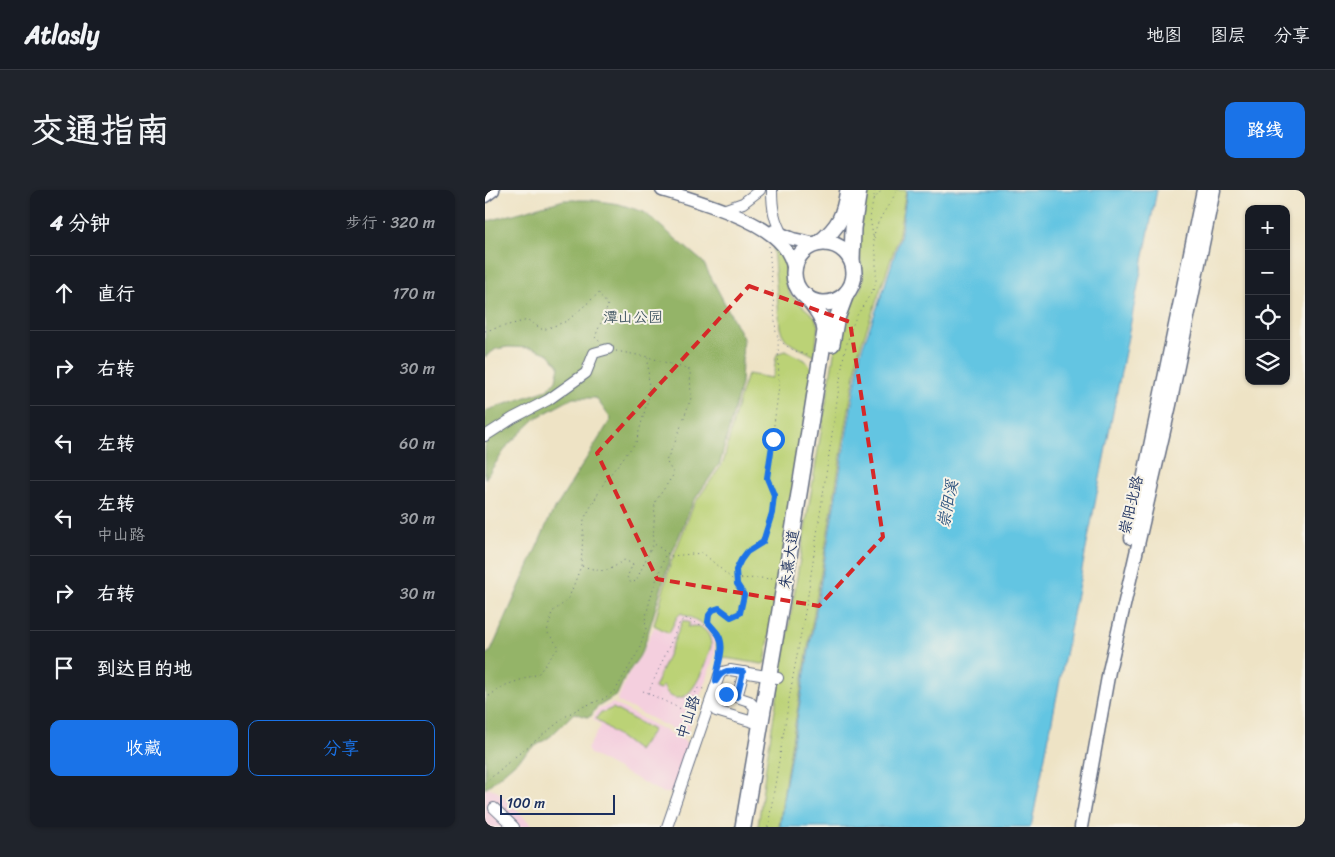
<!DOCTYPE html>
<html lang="zh">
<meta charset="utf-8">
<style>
:root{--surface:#171b24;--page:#20242c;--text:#f1f3f6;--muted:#9ea1a6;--line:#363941;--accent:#1a73e8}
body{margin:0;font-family:Sriracha,"LXGW WenKai TC",sans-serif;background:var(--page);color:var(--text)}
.controls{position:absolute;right:15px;top:15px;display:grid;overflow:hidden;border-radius:10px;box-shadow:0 1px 4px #0004}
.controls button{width:45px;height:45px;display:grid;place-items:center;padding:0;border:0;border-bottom:1px solid var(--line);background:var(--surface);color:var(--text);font:25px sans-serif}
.scale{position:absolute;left:15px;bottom:12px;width:115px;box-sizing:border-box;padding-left:5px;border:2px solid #1b2f5e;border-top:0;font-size:14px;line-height:18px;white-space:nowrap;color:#1b2f5e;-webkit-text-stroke:4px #f7f3e8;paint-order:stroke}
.stop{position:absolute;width:15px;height:15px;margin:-11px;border:4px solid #1a73e8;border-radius:50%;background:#fff}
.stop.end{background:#1a73e8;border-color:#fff;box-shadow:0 1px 5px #0008}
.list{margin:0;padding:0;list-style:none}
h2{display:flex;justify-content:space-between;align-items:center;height:65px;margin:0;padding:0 20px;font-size:21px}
h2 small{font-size:16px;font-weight:400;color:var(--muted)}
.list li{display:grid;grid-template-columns:32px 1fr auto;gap:15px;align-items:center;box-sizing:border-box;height:75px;padding:0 20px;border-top:1px solid var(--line)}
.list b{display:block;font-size:19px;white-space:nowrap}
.list p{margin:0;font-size:16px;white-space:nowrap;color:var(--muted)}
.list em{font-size:16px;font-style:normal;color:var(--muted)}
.actions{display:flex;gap:10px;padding:15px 20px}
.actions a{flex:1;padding:11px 0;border:1px solid var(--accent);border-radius:10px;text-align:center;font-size:18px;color:var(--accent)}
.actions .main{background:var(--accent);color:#fff}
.icon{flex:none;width:28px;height:28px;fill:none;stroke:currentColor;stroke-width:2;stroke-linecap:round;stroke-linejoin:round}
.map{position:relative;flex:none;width:820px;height:637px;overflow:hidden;border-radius:10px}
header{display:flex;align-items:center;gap:30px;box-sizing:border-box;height:70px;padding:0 25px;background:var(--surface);border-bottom:1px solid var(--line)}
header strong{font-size:24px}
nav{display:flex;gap:28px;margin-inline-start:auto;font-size:18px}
.intro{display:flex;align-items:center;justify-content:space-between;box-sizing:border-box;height:120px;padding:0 30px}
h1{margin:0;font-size:35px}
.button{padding:12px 22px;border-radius:10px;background:var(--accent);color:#fff;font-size:18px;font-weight:700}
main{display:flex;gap:30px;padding:0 30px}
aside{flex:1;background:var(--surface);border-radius:10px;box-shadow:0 1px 4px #0004}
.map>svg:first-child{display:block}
.built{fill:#f4cfde}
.green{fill:#bbd276;stroke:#6b806a}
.forest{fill:#94b467;stroke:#587262}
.water{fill:#64c5e2;stroke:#407aa0}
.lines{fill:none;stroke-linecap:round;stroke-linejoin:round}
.minor-casing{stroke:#656e82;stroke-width:12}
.major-casing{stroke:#656e82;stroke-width:15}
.highway-casing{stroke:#656e82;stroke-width:18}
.path{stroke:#656e82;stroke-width:1;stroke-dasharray:1 4;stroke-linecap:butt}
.minor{stroke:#fff;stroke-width:10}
.major{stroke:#fff;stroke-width:12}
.highway{stroke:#fff;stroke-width:15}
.route{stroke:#1a73e8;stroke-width:6}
.marked{fill:none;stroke:#d62828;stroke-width:4;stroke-dasharray:10 6;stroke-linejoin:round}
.labels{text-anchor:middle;stroke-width:4;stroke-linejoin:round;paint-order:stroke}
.park-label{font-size:15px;fill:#435864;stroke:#f7f3e8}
.street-label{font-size:15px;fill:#1b2f5e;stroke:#f7f3e8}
.water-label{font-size:16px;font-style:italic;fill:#2d547f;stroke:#f7f3e8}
</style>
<header>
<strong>Atlasly</strong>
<nav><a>地图</a><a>图层</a><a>分享</a></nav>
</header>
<div class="intro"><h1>交通指南</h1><a class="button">路线</a></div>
<main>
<aside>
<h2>4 分钟<small>步行 · 320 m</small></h2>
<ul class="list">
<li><svg class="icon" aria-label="ahead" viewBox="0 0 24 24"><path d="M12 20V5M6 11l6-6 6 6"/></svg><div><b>直行</b></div><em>170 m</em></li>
<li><svg class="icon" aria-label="right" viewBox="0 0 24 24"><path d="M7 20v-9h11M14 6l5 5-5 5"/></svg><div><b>右转</b></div><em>30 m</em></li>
<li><svg class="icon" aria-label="left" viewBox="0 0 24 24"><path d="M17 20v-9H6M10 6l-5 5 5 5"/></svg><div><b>左转</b></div><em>60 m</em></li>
<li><svg class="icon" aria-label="left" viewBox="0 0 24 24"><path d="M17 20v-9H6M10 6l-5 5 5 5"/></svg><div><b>左转</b><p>中山路</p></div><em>30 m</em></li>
<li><svg class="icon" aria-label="right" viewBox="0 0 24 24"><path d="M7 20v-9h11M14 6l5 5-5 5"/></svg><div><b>右转</b></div><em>30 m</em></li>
<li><svg class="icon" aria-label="arrive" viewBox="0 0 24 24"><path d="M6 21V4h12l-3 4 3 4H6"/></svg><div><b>到达目的地</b></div></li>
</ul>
<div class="actions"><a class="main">收藏</a><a>分享</a></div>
</aside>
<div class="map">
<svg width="820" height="637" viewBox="0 0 820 637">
<rect width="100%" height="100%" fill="#f7f3e8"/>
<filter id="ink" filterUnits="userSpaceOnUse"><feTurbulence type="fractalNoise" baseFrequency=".02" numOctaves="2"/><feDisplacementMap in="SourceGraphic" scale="10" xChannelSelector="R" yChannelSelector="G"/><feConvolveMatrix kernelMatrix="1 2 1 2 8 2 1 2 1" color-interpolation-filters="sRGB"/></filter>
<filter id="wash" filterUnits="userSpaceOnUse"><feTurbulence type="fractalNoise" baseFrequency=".0096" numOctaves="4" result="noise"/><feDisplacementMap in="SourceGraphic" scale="20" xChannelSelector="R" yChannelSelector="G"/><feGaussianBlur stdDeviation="1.12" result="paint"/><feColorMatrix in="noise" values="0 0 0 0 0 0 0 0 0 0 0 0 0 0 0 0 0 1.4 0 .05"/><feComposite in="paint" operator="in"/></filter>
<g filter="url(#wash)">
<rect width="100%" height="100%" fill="#eee3c5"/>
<g class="built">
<polygon points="196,424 209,430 223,441 229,450 230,464 201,546 132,511 143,485 157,464 169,437 184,444 192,428"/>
<polygon points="128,513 200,551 204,556 189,603 178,603 105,564 102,559 116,536 108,529 112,520"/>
<polygon points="4,598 11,600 49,637 0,637 0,600"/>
</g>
<g class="green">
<polygon points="378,0 421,0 413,49 374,161 301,586 294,637 273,637 282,568 353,140 362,116 374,102 377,94 378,84 374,62"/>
<path d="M291,56L300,66L301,94L305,105L330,127L333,135L330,167C316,156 301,158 295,138L288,58Z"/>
<path d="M301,161L320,170L328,180L280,473L277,474L240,468L233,464C232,460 232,456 231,452C228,436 209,429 196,423L192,427L184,443L169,435L185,375L209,314L236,276L239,270C242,256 258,190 263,184L286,188C292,180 288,171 293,163Z"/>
<path d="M198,430L205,433L203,437C217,433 226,443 226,456C222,470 209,511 191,508C184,507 180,501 178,495L175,500L169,498Z"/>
<polygon points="128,518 168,540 153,561 111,529 114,524"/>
</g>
<polygon class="forest" points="79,10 106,10 134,14 159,22 218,72 258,148 256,194 235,273 208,312 186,366 159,457 154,467 140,487 132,505 111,518 106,526 102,527 89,523 66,546 46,559 0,599 0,465 6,461 65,327 126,229 111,208 88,208 51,228 23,255 0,289 0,221 62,200 71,190 74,176 64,164 48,158 23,157 11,159 0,167 0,32"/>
<polygon class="water" points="422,0 672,0 546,637 295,637 299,604 376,161 397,104 415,48"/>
</g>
<g filter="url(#ink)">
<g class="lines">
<g class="minor-casing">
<g id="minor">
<path d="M287,0C287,18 289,30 298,46"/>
<polyline points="241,19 258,13 275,0"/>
<polyline points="0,246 28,228 63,210 101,183 109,163 123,159"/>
<polyline points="252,507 264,511 270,517 268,532 231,521 235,508 238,505 252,507 259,482"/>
<polyline points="9,618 29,637"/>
<polyline points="182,637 234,486 237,482 245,480 293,488"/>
</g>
</g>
<g class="major-casing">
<g id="major">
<path d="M177,0C210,10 277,29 298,56C304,63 307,71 309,80"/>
<polyline points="0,6 8,0"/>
<polyline points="289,41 308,49 331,54"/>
<polyline points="646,348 718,0"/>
<polyline points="596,637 624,481 685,215 729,0"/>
</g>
</g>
<g class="highway-casing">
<g id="highway">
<path d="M334,53C355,36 359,25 363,0"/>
<circle cx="339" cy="83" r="30"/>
<polyline points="367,71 368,38 374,0"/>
<polyline points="347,154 351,131 361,104"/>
<path d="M258,637L300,391L340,141C339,127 329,117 321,106"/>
</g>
</g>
<g class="path">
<polyline points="388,10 397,0"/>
<path d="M389,48C390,30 405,16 412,0"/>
<path d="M284,56L291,143C297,157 311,161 324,166"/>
<polyline points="0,141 43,130 58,140 82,131 114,103 123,116 110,147 115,152"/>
<polyline points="131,161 163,167 205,180 206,208 191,250 181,271 189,284 170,312 168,353 186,366 218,363 247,389 275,388 287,389"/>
<path d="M97,376C119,382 120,384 139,370L148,374L142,387L146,393L151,391L168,354"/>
<path d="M233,473C238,452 236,449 223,432L224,425L228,420L234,418L246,427L255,423L259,405L252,394L251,380L256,370L262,362L278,352L287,323L289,305L282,288L294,196L293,148"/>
<polyline points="158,501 196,519 204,516 213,498 219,499"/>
<polyline points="163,503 195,432 200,428 218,436 223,432"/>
<polyline points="0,509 18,496 53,484 74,457 62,442 67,422 83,410 96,376 99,329 120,291 151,252 164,206 163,167"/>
<polyline points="0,593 26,570 84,524 97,517 118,509 130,501 154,460 161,440 160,430 167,402 181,363"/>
<polyline points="283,637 307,492 322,411 359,164 366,139 371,127 388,100 391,93 391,63 385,28 390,0"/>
</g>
<use href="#minor" class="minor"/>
<use href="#major" class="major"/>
<use href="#highway" class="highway"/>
</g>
</g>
<g class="lines" filter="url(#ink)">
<path class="route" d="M241,504L252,507L258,482C246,480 238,478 231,491C231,476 242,458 233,444C230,440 226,436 223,432L224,425L228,420L234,418L246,427L255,423L259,405L252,394L251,380L256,370L262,362L278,352L287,323L289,305L282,288L288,249"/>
</g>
<path class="marked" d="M264,96L365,132L398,347L334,416L172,389L112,263Z"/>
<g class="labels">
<g class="park-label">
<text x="148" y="132">潭山公园</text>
</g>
<g class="street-label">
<text transform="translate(646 315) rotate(-77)" y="5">崇阳北路</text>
<text transform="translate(304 369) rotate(-81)" y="5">朱熹大道</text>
<text transform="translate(203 527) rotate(-72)" y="5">中山路</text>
</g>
<g class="water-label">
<text transform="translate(462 314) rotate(-79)" y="6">崇阳溪</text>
</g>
</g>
</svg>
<div class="controls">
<button>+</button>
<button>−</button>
<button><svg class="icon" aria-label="locate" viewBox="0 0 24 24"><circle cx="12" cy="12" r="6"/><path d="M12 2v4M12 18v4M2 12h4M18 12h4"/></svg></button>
<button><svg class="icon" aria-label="layers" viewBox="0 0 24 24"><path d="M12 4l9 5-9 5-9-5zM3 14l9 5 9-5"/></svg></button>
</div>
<div class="scale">100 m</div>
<div class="stop" style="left:288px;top:249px"></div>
<div class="stop end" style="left:241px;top:504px"></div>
</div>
</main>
